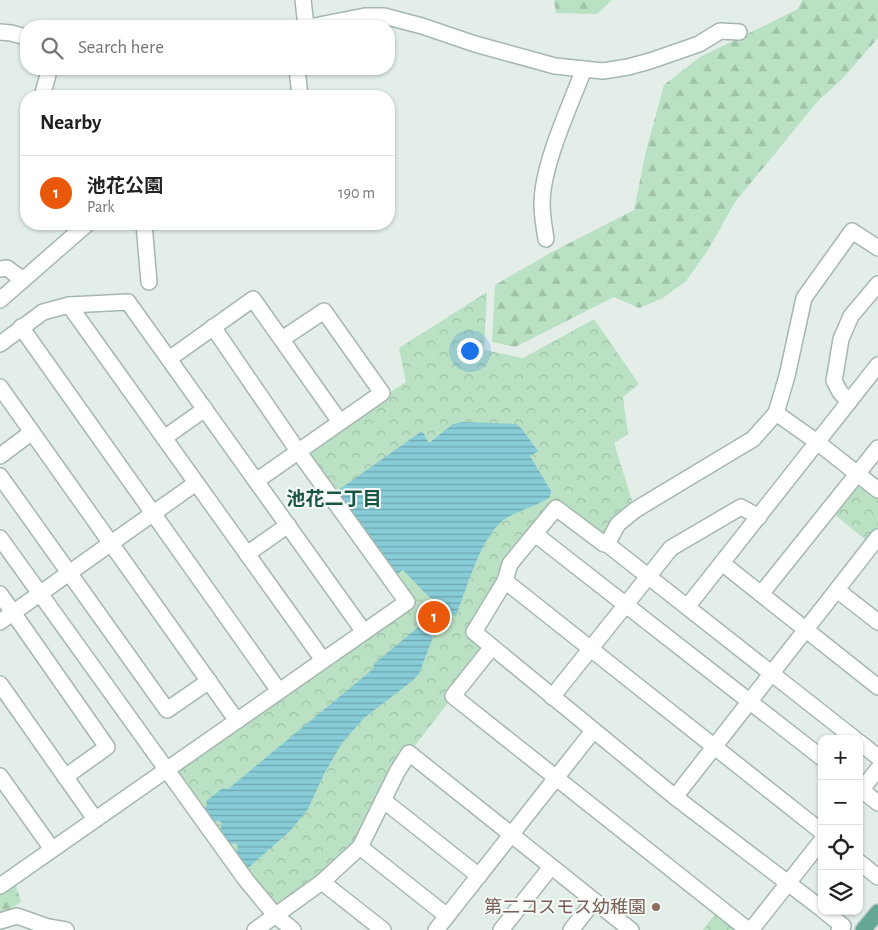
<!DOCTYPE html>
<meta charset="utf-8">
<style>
:root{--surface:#fff;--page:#f2f2f2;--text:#202124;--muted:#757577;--line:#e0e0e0;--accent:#ea580c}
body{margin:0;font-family:"Alegreya Sans","Noto Sans JP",sans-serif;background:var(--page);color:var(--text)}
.controls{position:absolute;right:15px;bottom:15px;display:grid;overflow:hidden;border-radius:10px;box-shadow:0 1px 4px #0004}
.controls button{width:45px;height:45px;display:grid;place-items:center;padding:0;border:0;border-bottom:1px solid var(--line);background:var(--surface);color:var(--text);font:25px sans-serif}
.you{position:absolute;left:469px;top:350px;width:18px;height:18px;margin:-12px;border:4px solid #fff;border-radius:50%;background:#1a73e8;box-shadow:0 0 0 8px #1a73e833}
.badge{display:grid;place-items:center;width:32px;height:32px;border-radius:50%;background:var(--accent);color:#fff;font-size:16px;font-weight:700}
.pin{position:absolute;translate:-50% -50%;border:2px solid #fff;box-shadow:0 1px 5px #0006}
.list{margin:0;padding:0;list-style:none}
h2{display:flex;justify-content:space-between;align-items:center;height:65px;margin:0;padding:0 20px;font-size:21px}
h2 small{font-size:16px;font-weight:400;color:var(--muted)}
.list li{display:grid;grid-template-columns:32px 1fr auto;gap:15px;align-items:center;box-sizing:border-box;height:75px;padding:0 20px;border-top:1px solid var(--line)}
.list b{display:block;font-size:19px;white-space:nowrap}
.list p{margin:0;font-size:16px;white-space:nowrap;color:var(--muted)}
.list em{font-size:16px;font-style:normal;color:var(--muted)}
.icon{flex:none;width:28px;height:28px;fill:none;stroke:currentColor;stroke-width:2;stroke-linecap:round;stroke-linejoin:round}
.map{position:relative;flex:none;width:878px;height:930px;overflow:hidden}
.search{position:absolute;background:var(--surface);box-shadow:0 1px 4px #0004;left:20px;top:20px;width:375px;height:55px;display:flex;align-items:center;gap:12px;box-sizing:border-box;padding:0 18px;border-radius:20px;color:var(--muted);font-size:19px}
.panel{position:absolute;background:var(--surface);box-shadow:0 1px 4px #0004;left:20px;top:90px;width:375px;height:140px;border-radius:20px}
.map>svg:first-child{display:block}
.forest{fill:url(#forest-firs)}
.park{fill:url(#park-crowns)}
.water{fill:url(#water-rules)}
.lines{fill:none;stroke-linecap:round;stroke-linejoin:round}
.minor-casing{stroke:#a5b7b0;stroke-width:18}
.major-casing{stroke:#c1cac7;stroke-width:18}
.minor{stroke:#fff;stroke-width:15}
.major{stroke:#64a794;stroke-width:15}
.education-dot{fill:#8d6e63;stroke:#f4faf7;stroke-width:2}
.labels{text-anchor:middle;stroke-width:4;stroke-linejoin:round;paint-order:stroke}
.education-label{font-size:18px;fill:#785e54;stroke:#f4faf7;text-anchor:end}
.neighbourhood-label{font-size:19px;font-weight:bold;fill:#1b5545;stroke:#f4faf7}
</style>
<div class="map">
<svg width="878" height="930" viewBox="0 0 878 930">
<defs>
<pattern id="forest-firs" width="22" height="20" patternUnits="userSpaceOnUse" patternTransform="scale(1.25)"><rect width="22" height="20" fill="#bae1c3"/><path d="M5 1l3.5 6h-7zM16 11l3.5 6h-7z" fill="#a0c2a8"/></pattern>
<pattern id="park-crowns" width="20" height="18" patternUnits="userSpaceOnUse" patternTransform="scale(1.25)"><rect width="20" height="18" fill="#bae1c3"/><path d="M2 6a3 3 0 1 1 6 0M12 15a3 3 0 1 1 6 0" fill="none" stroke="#a0c2a8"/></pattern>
<pattern id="water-rules" width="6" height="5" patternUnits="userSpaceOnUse" patternTransform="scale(1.25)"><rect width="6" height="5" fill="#87ccd7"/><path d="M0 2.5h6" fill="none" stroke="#6ea7af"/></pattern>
</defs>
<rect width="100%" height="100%" fill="#e3eee9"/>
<g class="forest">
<polygon points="554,0 612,0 597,14 556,13"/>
<polygon points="802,0 878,0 878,38 842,79 818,101 735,202 708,250 686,281 663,298 639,308 614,297 515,347 492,342 495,285 552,252 634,210 646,151 664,85 700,57 798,9"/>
<polygon points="15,883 21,902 0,916 0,894"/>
</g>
<g class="park">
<polygon points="487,292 484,350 523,358 594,319 639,384 623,397 628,434 614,443 635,510 604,544 561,511 535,534 474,632 492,647 409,753 360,847 275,915 166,770 407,602 298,451 406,382 399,348"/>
<polygon points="860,481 878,496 878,527 867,541 834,514"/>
<polygon points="715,914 736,930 703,930"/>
</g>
<g class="water">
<path d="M462,422L516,424L521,428L538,451L530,456L551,491L550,497C537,506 522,509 508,517C482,531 467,588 456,616L427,595L403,570L397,574L337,491L422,431L429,443L453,424Z"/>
<polygon points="417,628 421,628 433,637 419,674 412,681 364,718 342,743 324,774 308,809 290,831 247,869 235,852 238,849 237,844 233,843 230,844 219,830 222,827 222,823 218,820 214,822 204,808 207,805 206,801 223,788 228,789 373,669 374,664"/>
</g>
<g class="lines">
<g class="minor-casing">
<g id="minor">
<polyline points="303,0 306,26"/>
<polyline points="314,26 365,16 384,16 422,26 475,44 555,66 603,71 628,67 650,61 699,44 720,31 739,32"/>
<polyline points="0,32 11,33 26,37"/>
<polyline points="297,69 300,96"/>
<polyline points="42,96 48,75 47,69"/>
<polyline points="144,224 149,282"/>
<path d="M546,239C544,227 542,215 542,204C542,165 570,106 584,69"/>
<polyline points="0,269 7,268 23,280"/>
<polyline points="0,300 87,224"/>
<polyline points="69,305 323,660"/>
<polyline points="21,327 279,691"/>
<polyline points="0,344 43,312 69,305 128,302 364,632"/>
<polyline points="169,359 253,299 340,422"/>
<polyline points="0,387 237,721"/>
<polyline points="849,402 840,392 834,381 841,339 851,316 878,284"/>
<polyline points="776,413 817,442 878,490"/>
<polyline points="164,438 205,409"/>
<polyline points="0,456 32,432"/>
<polyline points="0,476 167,710 209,681"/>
<polyline points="256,481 382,393 324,311 282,339"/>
<polyline points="535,534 822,758"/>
<polyline points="0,538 246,880 275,915 293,930"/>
<polyline points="607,544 618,524 635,510 753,439 776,413 787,376 804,298 852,231 878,248"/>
<polyline points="247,554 288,525"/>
<polyline points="722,563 878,687"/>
<polyline points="505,581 822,832"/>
<polyline points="837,590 878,622"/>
<polyline points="0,594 107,747 65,777"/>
<polyline points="761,594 878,448"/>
<polyline points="687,607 878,365"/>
<polyline points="0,622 196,483"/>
<polyline points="492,647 453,696 748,930"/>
<polyline points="0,684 95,819"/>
<polyline points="552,697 671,548 741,507 759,517"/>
<polyline points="859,742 878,757"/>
<polyline points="0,776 52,849"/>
<polyline points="859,788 878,803"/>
<polyline points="859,793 878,769"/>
<polyline points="675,797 878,537"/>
<polyline points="383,800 479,876"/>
<polyline points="360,847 447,916"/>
<polyline points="859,862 878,877"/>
<polyline points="322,882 383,930"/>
<polyline points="0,886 407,602 298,451 213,327"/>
<polyline points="822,909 675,797 474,632 505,581 510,564 556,508 604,544 607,544 855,739"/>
<polyline points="824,911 843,926 839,930"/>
<polyline points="0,921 17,916 48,927 66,930"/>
<polyline points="255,930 322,882 360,847 397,772 409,753 631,930"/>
<polyline points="436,930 593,731"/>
<polyline points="501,930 551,867"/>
<polyline points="571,930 594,901"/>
<polyline points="751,930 822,840"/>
</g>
</g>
<g class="major-casing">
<polyline id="major" points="863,930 878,912"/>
</g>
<use href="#minor" class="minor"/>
<use href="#major" class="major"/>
</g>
<circle class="education-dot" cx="656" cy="907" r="5"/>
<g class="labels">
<g class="education-label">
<text x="646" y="913">第二コスモス幼稚園</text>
</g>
<g class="neighbourhood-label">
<text x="334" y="505">池花二丁目</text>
</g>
</g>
</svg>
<div class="controls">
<button>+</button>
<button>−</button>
<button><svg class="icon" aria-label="locate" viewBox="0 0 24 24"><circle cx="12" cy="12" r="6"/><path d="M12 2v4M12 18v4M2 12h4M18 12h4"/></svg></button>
<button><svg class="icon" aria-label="layers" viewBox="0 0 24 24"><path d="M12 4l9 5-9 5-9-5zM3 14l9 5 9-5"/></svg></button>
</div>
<div class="you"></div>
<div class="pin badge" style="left:434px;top:617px">1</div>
<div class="search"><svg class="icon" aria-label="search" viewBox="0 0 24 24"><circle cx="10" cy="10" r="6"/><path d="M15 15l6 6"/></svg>Search here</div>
<section class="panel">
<h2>Nearby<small></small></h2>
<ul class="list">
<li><span class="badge">1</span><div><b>池花公園</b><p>Park</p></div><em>190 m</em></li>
</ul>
</section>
</div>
